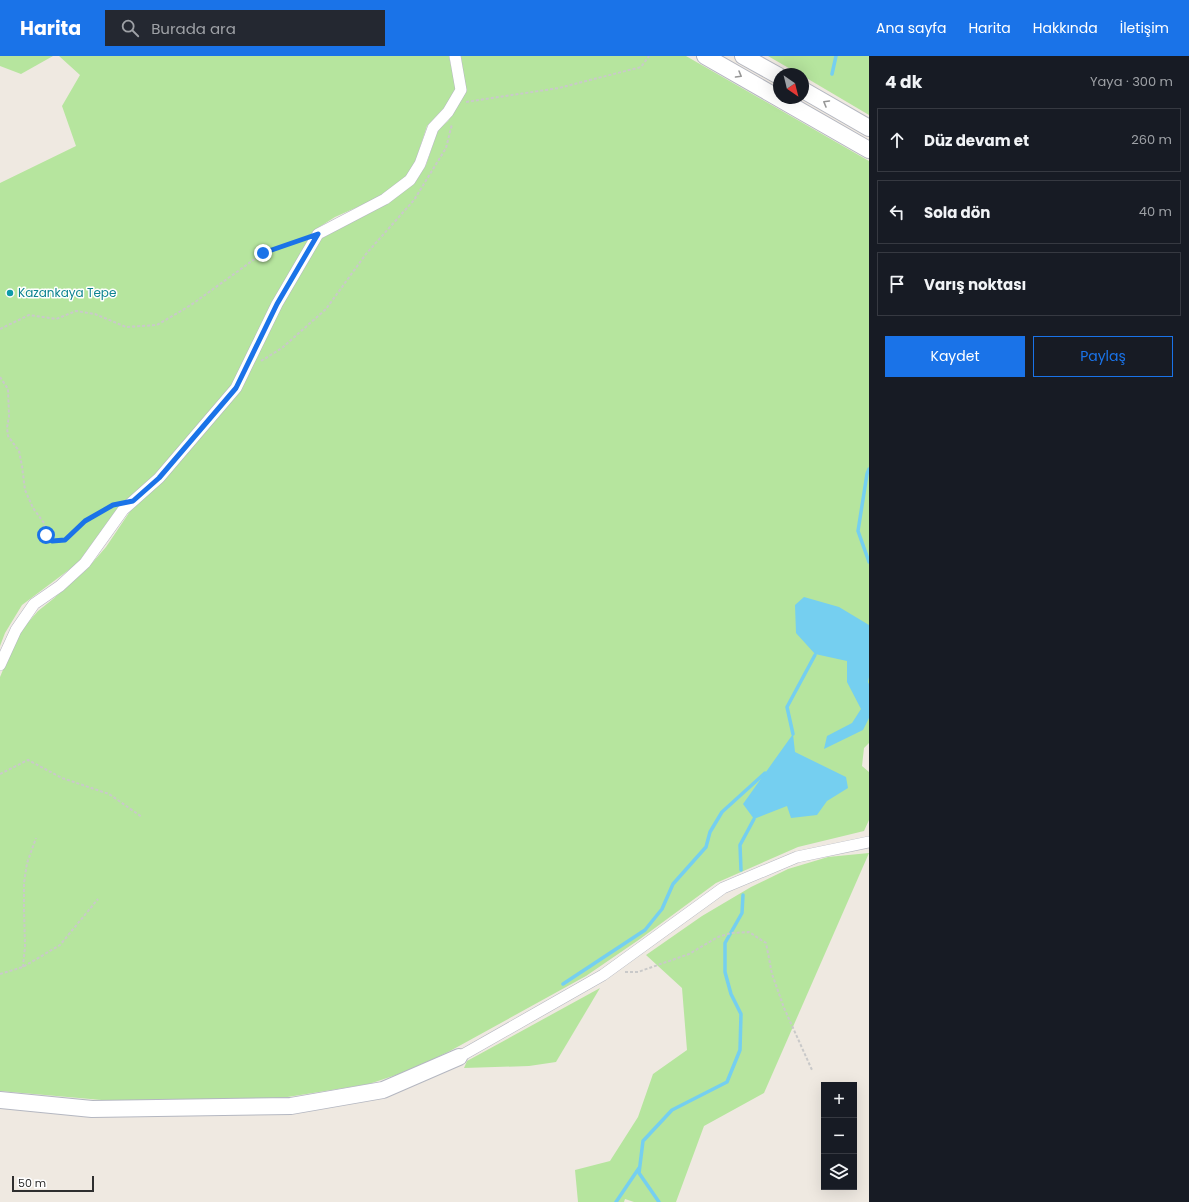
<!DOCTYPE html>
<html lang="tr">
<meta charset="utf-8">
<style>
:root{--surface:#171b24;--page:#242831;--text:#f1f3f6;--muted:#9ea1a6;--line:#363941;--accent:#1a73e8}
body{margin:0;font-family:Poppins,sans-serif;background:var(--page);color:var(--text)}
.controls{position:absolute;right:12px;bottom:12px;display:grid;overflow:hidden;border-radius:0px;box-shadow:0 4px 16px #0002}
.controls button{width:36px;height:36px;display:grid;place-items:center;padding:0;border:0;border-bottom:1px solid var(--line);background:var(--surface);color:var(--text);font:20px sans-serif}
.compass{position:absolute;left:773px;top:12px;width:36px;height:36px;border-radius:50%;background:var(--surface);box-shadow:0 4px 16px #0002;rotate:145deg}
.scale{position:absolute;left:12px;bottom:10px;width:82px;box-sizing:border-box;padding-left:4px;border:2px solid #2e2e2e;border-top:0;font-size:11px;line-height:14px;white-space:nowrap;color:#2e2e2e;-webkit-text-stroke:3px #fff;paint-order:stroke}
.stop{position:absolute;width:12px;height:12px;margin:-9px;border:3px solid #1a73e8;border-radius:50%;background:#fff}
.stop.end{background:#1a73e8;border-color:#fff;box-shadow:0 1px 4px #0008}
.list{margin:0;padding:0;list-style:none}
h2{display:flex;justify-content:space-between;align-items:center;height:52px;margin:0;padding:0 16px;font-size:17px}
h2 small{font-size:13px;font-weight:400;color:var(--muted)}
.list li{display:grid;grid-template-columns:26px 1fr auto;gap:12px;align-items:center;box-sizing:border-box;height:64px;margin:0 8px 8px;padding:0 8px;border:1px solid var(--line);border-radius:0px}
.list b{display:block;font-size:15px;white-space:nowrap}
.list em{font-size:13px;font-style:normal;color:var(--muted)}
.actions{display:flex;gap:8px;padding:12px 16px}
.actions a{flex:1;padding:9px 0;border:1px solid var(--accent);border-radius:0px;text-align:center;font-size:14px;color:var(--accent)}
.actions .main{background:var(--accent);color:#fff}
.icon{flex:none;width:22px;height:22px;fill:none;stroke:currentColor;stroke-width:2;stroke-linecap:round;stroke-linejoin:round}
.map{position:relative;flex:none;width:869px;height:1146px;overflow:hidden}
header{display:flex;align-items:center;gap:24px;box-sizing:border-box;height:56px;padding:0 20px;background:var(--accent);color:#fff}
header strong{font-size:19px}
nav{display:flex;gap:22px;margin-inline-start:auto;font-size:14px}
.search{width:280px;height:36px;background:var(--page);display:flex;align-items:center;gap:10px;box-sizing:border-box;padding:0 14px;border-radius:0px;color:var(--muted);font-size:15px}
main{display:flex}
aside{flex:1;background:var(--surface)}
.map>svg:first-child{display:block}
.green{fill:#b6e59e}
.water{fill:#75cff0}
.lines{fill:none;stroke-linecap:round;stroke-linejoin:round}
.stream{stroke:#75cff0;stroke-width:3.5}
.street-casing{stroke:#b4b7c1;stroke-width:12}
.secondary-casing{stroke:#b4b7c1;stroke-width:18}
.path{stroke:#c9c9c9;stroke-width:2;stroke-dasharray:3 2;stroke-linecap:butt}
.street{stroke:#fff;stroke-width:11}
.secondary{stroke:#fff;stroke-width:16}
.oneway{stroke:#969696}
.route{stroke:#1a73e8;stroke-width:5}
.culture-dot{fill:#0f9aa8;stroke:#fff;stroke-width:1.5}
.labels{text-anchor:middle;stroke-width:3;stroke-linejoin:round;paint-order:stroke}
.culture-label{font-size:12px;fill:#0d838f;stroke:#fff;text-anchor:start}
</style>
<header>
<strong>Harita</strong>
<div class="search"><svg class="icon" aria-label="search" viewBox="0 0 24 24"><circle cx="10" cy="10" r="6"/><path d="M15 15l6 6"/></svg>Burada ara</div>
<nav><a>Ana sayfa</a><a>Harita</a><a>Hakkında</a><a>İletişim</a></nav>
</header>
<main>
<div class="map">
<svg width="869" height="1146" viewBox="0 0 869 1146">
<rect width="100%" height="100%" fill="#efe9e1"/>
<g class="green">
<polygon points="0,0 53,0 21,18 0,10"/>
<polygon points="59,0 449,0 456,34 445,51 427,70 414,109 406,121 380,141 335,161 313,175 272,251 232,330 156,418 114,457 78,507 22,549 5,577 0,590 0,127 76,90 62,50 80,19"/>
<polygon points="461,0 686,0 869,105 869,687 864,692 862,710 869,716 869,764 864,775 798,791 716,827 640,883 586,920 450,995 411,1014 369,1028 275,1043 124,1046 0,1035 0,621 18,578 38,555 53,543 86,514 106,491 135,448 209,369 280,253 322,182 387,148 416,125 426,109 438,74 448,65 466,35"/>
<polygon points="768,0 869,0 869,59 803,20 803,18 799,18"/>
<polygon points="869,797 764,1037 704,1070 676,1146 634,1146 625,1143 624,1146 578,1146 575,1114 610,1105 638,1061 653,1018 687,994 682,932 646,899 702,860 751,831 788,813 828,801"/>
<polygon points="600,932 556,1006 529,1010 464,1012 467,1005"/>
</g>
<g class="water">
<polygon points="804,541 839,551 869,569 869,621 868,626 869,628 869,662 863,674 824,693 827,680 852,667 861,653 847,626 847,605 815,598 796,577 795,549"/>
<polygon points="793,678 795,696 846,721 848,732 827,745 817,759 791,762 787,750 754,763 743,748"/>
</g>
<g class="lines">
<g class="stream">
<polyline points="832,18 836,0"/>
<polyline points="869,413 867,418 858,475 869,506"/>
<polyline points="793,678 787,651 815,599"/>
<polyline points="741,814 740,789 754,763"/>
<polyline points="563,928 645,874 662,853 673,828 706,791 710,776 722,756 765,717"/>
<polyline points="616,1146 639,1112"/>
<polyline points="659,1146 639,1117 643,1085 672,1054 727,1026 740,994 741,958 731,938 725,916 725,887 742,857 743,839"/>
</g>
<g class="street-casing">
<g id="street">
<polyline points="0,609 16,574 34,548 60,530 85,507 123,454 159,422 236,332 277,248 318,178 385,143 410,124 420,108 433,72 448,56 461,34 455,0"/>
<polyline points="459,1001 603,919 723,832 797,801 869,786"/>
</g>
</g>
<g class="secondary-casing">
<g id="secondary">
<polyline points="705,0 869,94"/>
<polyline points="743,0 779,20"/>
<polyline points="803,34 869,72"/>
<polyline points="0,1044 92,1053 291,1050 383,1034 459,1001"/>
</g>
</g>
<g class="path">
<polyline points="466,46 559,32 641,11 649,0"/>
<polyline points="0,273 29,259 56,263 76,255 95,258 126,271 157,269 191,249 263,197 302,183"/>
<polyline points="261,305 282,292 326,253 366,198 414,144 446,92 452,68"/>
<polyline points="0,321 8,333 9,360 7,372 8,380 19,395 22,410 25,434 33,452 44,467 46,479 52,485 65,484 85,465 113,449"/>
<polyline points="0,718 28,704 62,722 109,738 142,761"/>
<polyline points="23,911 25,890 24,854 24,827 27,807 36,782"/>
<polyline points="625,916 638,916 689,898 718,881 731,877 749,876 766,887 772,918 784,952 812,1014"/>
<polyline points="0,918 23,911 60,889 98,843"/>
</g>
<use href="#street" class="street"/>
<use href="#secondary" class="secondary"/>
</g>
<defs><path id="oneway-chevron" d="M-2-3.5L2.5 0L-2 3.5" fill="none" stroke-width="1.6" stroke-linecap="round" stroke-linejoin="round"/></defs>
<g class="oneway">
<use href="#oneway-chevron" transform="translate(739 19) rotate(30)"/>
<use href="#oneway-chevron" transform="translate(826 47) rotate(-150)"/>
</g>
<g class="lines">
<polyline class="route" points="46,479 52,485 65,484 85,465 113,449 133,445 159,422 236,332 277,248 318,178 263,197"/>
</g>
<circle class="culture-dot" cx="10" cy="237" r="4"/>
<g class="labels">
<g class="culture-label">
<text x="18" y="241">Kazankaya Tepe</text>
</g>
</g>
</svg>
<div class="controls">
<button>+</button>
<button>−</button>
<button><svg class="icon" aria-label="layers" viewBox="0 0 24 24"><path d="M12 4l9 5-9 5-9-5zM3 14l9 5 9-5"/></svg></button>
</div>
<svg class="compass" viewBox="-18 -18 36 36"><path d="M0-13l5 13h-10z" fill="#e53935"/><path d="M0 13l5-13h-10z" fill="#9ea1a6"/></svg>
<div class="scale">50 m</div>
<div class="stop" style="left:46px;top:479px"></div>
<div class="stop end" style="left:263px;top:197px"></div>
</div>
<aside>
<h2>4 dk<small>Yaya · 300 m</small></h2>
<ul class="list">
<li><svg class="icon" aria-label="ahead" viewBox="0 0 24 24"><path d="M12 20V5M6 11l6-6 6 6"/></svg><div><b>Düz devam et</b></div><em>260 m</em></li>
<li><svg class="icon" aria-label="left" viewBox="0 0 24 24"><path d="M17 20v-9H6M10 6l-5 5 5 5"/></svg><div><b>Sola dön</b></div><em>40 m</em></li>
<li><svg class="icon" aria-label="arrive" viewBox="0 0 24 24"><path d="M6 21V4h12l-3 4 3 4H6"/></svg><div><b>Varış noktası</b></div></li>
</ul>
<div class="actions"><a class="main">Kaydet</a><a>Paylaş</a></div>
</aside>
</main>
